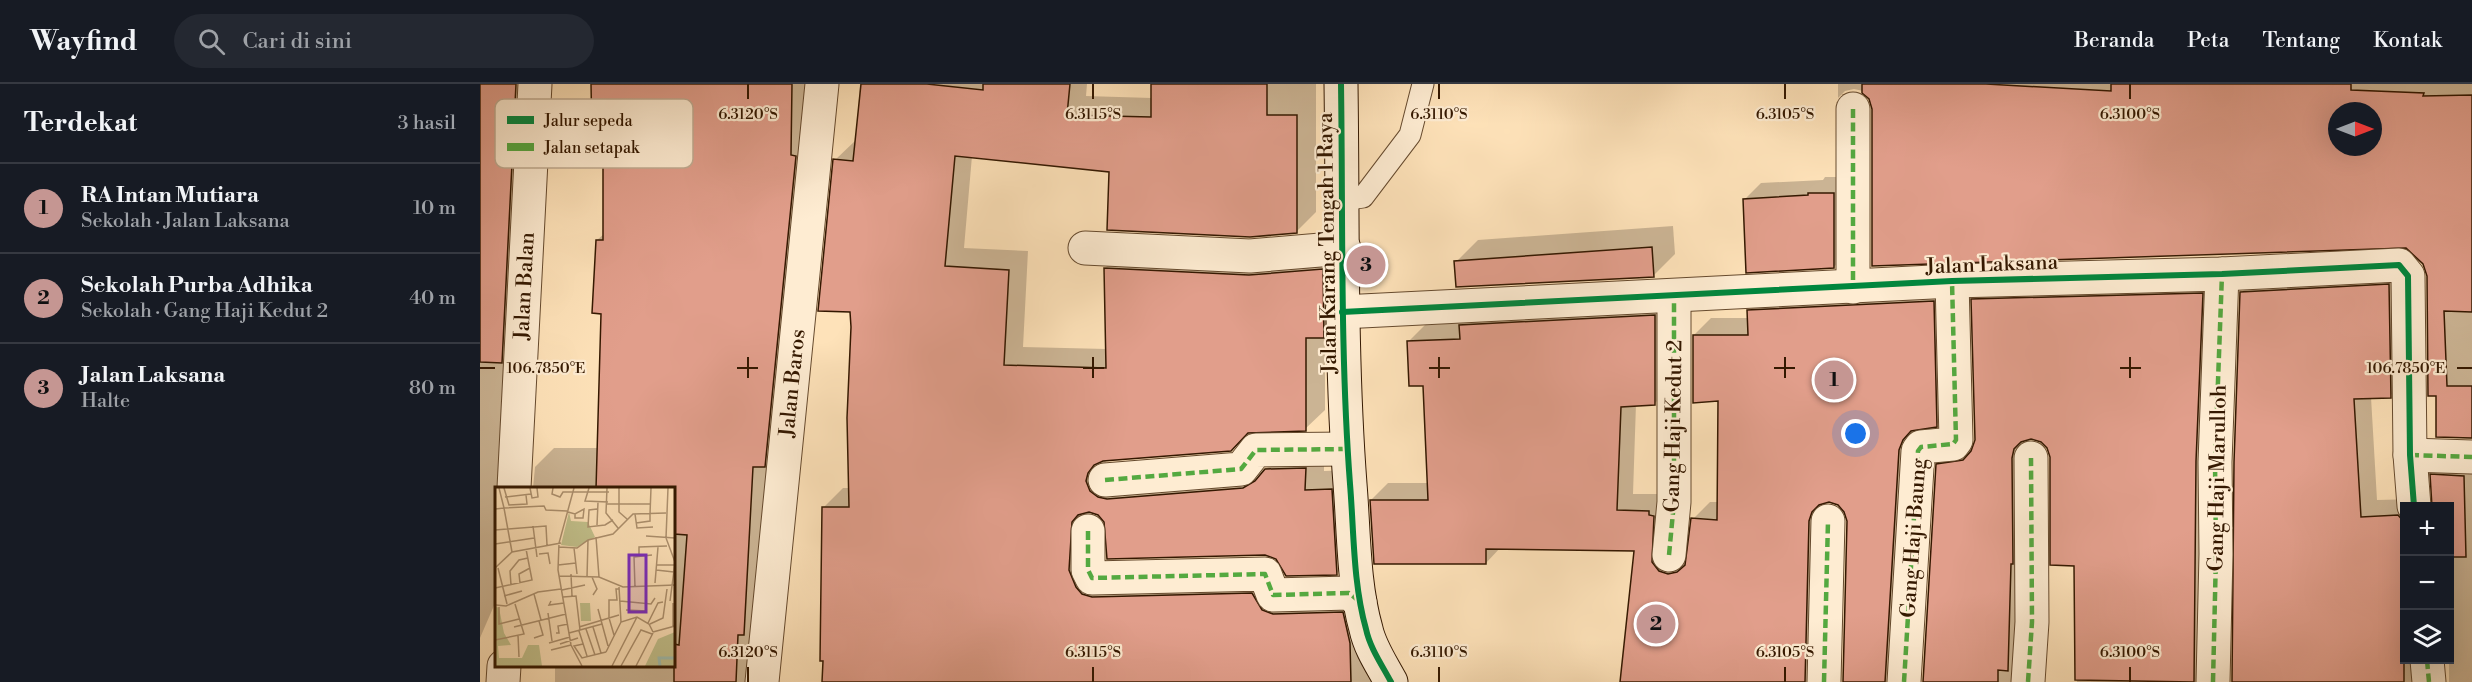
<!DOCTYPE html>
<html lang="id">
<meta charset="utf-8">
<style>
:root{--surface:#171b24;--page:#242831;--text:#f1f3f6;--muted:#9ea1a6;--line:#363941;--accent:#c59692}
body{margin:0;font-family:"Libre Bodoni",serif;background:var(--page);color:var(--text)}
.controls{position:absolute;right:18px;bottom:18px;display:grid;overflow:hidden;border-radius:0px;box-shadow:0 6px 24px #0002}
.controls button{width:54px;height:54px;display:grid;place-items:center;padding:0;border:0;border-bottom:2px solid var(--line);background:var(--surface);color:var(--text);font:30px sans-serif}
.compass{position:absolute;left:1848px;top:18px;width:54px;height:54px;border-radius:50%;background:var(--surface);box-shadow:0 6px 24px #0002;rotate:90deg}
.you{position:absolute;left:1376px;top:350px;width:21px;height:21px;margin:-15px;border:4px solid #fff;border-radius:50%;background:#1a73e8;box-shadow:0 0 0 9px #1a73e833}
.badge{display:grid;place-items:center;width:39px;height:39px;border-radius:50%;background:var(--accent);color:#111;font-size:20px;font-weight:700}
.pin{position:absolute;translate:-50% -50%;border:3px solid #fff;box-shadow:0 2px 6px #0006}
.list{margin:0;padding:0;list-style:none}
h2{display:flex;justify-content:space-between;align-items:center;height:78px;margin:0;padding:0 24px;font-size:26px}
h2 small{font-size:20px;font-weight:400;color:var(--muted)}
.list li{display:grid;grid-template-columns:39px 1fr auto;gap:18px;align-items:center;box-sizing:border-box;height:90px;padding:0 24px;border-top:2px solid var(--line)}
.list b{display:block;font-size:22px;white-space:nowrap}
.list p{margin:0;font-size:20px;white-space:nowrap;color:var(--muted)}
.list em{font-size:20px;font-style:normal;color:var(--muted)}
.icon{flex:none;width:33px;height:33px;fill:none;stroke:currentColor;stroke-width:2;stroke-linecap:round;stroke-linejoin:round}
.map{position:relative;flex:none;width:1992px;height:598px;overflow:hidden}
header{display:flex;align-items:center;gap:36px;box-sizing:border-box;height:84px;padding:0 30px;background:var(--surface);border-bottom:2px solid var(--line)}
header strong{font-size:28px}
nav{display:flex;gap:33px;margin-inline-start:auto;font-size:21px}
.search{width:420px;height:54px;background:var(--page);display:flex;align-items:center;gap:15px;box-sizing:border-box;padding:0 21px;border-radius:33px;color:var(--muted);font-size:22px}
main{display:flex}
aside{flex:1;background:var(--surface)}
.map>svg:first-child{display:block}
.shadow{fill:#0003;fill-rule:evenodd}
.building{fill:#e19e8b;stroke:#341800;stroke-width:1.5;fill-rule:evenodd}
.lines{fill:none;stroke-linecap:round;stroke-linejoin:round}
.lane-casing{stroke:#664a2e;stroke-width:23}
.street-casing{stroke:#664a2e;stroke-width:35}
.secondary-casing{stroke:#341800;stroke-width:35}
.lane{stroke:#feecd2;stroke-width:21}
.street{stroke:#feecd2;stroke-width:33}
.secondary{stroke:#feecd2;stroke-width:33}
.quiet{stroke:#54a940;stroke-width:4.5;stroke-dasharray:9 4.5;stroke-linecap:butt}
.cycleway-casing{stroke:#feecd2;stroke-width:10}
.cycleway{stroke:#00873e;stroke-width:6}
.ticks{fill:none;stroke:#341800;stroke-width:2}
.labels{text-anchor:middle;stroke-width:4.5;stroke-linejoin:round;paint-order:stroke}
.street-label{font-size:21px;fill:#341800;stroke:#feecd2}
.inset-river{fill:none;stroke:#a0beaf;stroke-width:3}
.inset-road{fill:none;stroke:#ad916f;stroke-width:1.5}
.view{fill:#7b2cbf;fill-opacity:0.15;stroke:#7b2cbf;stroke-width:3}
.inset-edge{fill:none;stroke:#341800;stroke-width:3}
.key{fill:#feecd2;stroke:#c1ac93;stroke-width:1.5}
.key-label{font-size:16px;fill:#341800}
.ticks-label{font-size:15px;text-anchor:middle;fill:#341800;stroke:#feecd2;stroke-width:4.5;stroke-linejoin:round;paint-order:stroke}
</style>
<header>
<strong>Wayfind</strong>
<div class="search"><svg class="icon" aria-label="search" viewBox="0 0 24 24"><circle cx="10" cy="10" r="6"/><path d="M15 15l6 6"/></svg>Cari di sini</div>
<nav><a>Beranda</a><a>Peta</a><a>Tentang</a><a>Kontak</a></nav>
</header>
<main>
<aside>
<h2>Terdekat<small>3 hasil</small></h2>
<ul class="list">
<li><span class="badge">1</span><div><b>RA Intan Mutiara</b><p>Sekolah · Jalan Laksana</p></div><em>10 m</em></li>
<li><span class="badge">2</span><div><b>Sekolah Purba Adhika</b><p>Sekolah · Gang Haji Kedut 2</p></div><em>40 m</em></li>
<li><span class="badge">3</span><div><b>Jalan Laksana</b><p>Halte</p></div><em>80 m</em></li>
</ul>
</aside>
<div class="map">
<svg width="1992" height="598" viewBox="0 0 1992 598">
<rect width="100%" height="100%" fill="#fee2b9"/>
<filter id="stains"><feTurbulence type="fractalNoise" baseFrequency=".00333" numOctaves="4"/><feColorMatrix values="0 0 0 0 .2 0 0 0 0 .09 0 0 0 0 .02 0 0 0 .5 -.17"/></filter>
<radialGradient id="worn" r=".72"><stop offset=".6" stop-color="#630" stop-opacity="0"/><stop offset="1" stop-color="#630" stop-opacity=".3"/></radialGradient>
<g class="shadow">
<polygon points="0,0 53,0 42,401 52,404 16,404 16,517 0,554"/>
<polygon points="113,0 330,0 275,598 75,598 75,582 194,582 194,404 53,404 55,383 74,364 119,364 122,228 117,156 124,150 125,49"/>
<polygon points="380,0 607,0 606,12 672,14 672,0 836,0 836,128 816,148 631,87 492,72 484,164 548,167 543,263 627,265 625,184 645,165 862,166 863,233 845,251 845,326 825,345 769,347 625,376 629,388 647,396 783,385 844,365 844,387 870,386 876,470 857,489 785,470 626,438 619,430 610,427 608,466 615,483 801,507 882,509 889,539 891,598 344,598 344,423 363,404 370,404 372,226 355,76 376,56"/>
<path d="M1358,0H1992V355L1958,352V310L1948,192L1944,180L1928,163L1393,25L1390,14L1383,7L1374,5L1365,7L1358,14ZM1857,27H1893V63H1857Z"/>
<polygon points="1345,93 1370,93 1370,166 1354,183 1264,116 1281,99 1343,96"/>
<polygon points="1193,142 1195,170 1173,192 976,178 998,156"/>
<polygon points="1926,184 1927,295 1910,312 1891,313 1897,416 1935,415 1924,422 1924,576 1947,576 1958,598 1753,598 1762,208 1779,191"/>
<polygon points="1739,193 1743,598 1597,598 1596,481 1568,363 1562,357 1549,354 1549,461 1534,598 1444,598 1457,381 1475,364 1495,361 1496,356 1493,216 1510,199"/>
<polygon points="1470,200 1473,324 1456,341 1437,344 1436,348 1422,579 1434,598 1364,598 1368,437 1365,427 1359,420 1346,418 1342,580 1354,598 1142,598 1156,466 1021,463 1006,479 891,416 908,399 949,399 944,300 928,258 945,241 983,239 997,224 1192,214 1192,302 1175,319 1156,320 1153,410 1185,410 1196,470 1207,473 1213,435 1230,418 1238,418 1240,316 1214,251 1231,234 1269,234 1269,227 1286,210"/>
<polygon points="1969,374 1992,374 1992,598 1969,598 1970,422 1952,391"/>
</g>
<g class="building">
<polygon points="0,0 36,0 22,279 0,278"/>
<polygon points="111,0 312,0 311,71 316,72 285,383 273,383 264,551 258,551 256,598 194,598 194,560 199,561 207,451 194,450 194,405 116,405 121,230 112,229 116,156 123,156 123,50 112,51"/>
<polygon points="381,0 447,0 503,6 503,0 590,0 587,31 671,33 671,0 787,0 787,31 817,31 817,149 770,153 627,146 629,88 475,72 465,182 529,186 524,281 626,284 624,184 769,191 843,185 844,254 826,254 826,347 768,349 751,367 623,377 614,381 608,389 606,397 610,407 618,413 627,415 763,404 775,397 785,385 826,384 825,406 852,405 857,491 806,492 796,475 785,471 627,475 624,438 618,431 609,428 598,431 592,438 589,486 596,503 602,510 612,513 772,509 782,526 793,530 863,528 870,559 871,598 342,598 343,577 340,577 342,423 369,423 367,334 371,243 370,228 338,227 353,75 373,77"/>
<path d="M1382,0H1506L1631,7V0H1871V6L1944,9L1943,12L1992,11V228L1964,227L1967,302H1992V354L1956,353V312H1948L1947,192L1943,180L1926,164L1392,182V25L1389,15L1382,9ZM1857,27H1893V63H1857Z"/>
<polygon points="1328,109 1354,109 1354,184 1266,189 1263,115 1328,111"/>
<polygon points="1172,163 1174,193 976,203 974,177"/>
<polygon points="1909,200 1911,314 1874,315 1881,433 1918,431 1924,438 1924,598 1752,598 1754,378 1760,208"/>
<polygon points="1723,209 1716,377 1714,598 1595,596 1594,482 1570,481 1570,373 1567,364 1561,358 1551,355 1541,358 1534,365 1532,374 1533,480 1531,480 1528,587 1518,586 1518,598 1443,598 1456,380 1483,376 1491,367 1495,356 1491,215"/>
<polygon points="1454,217 1457,343 1431,347 1423,356 1419,366 1405,598 1363,598 1367,437 1364,428 1358,421 1349,418 1339,421 1332,428 1329,437 1325,598 1140,598 1154,467 1006,465 1006,480 894,480 890,416 948,416 943,302 929,302 927,257 980,255 979,241 1175,231 1175,321 1141,323 1137,426 1169,427 1169,431 1174,432 1172,478 1179,487 1188,490 1197,488 1205,481 1211,434 1237,436 1238,317 1213,319 1213,251 1268,251 1267,226"/>
<polygon points="1950,390 1984,392 1986,473 1970,473 1970,423 1952,423"/>
</g>
<g class="lines">
<g class="lane-casing">
<polyline id="lane" points="863,116 883,113 930,51 943,0"/>
</g>
<g class="street-casing">
<g id="street">
<polyline points="1373,25 1373,203"/>
<polyline points="605,164 770,172 864,164"/>
<polyline points="862,228 1472,197 1742,190 1919,181 1928,192 1930,371 1934,422"/>
<polyline points="1930,371 1992,373"/>
<polyline points="625,396 761,385 776,366 867,365"/>
<polyline points="34,404 55,0"/>
<polyline points="608,447 608,486 612,494 785,490 793,511 869,509 880,518"/>
<polyline points="1189,471 1194,418 1194,213"/>
<polyline points="1947,576 1949,598"/>
<polyline points="23,598 24,582"/>
<polyline points="282,598 342,0"/>
<polyline points="1344,598 1348,437"/>
<polyline points="1424,598 1438,367 1441,363 1473,360 1476,356 1472,197"/>
<polyline points="1548,598 1552,538 1551,374"/>
<polyline points="1733,598 1736,470 1735,378 1742,190"/>
</g>
</g>
<g class="secondary-casing">
<path id="secondary" d="M861,0C863,133 860,267 870,400C874,448 873,499 886,545C890,564 902,581 911,598"/>
</g>
<use href="#lane" class="lane"/>
<use href="#street" class="street"/>
<use href="#secondary" class="secondary"/>
<g class="quiet">
<polyline points="1373,25 1373,203"/>
<polyline points="1930,371 1992,373"/>
<polyline points="625,396 761,385 776,366 867,365"/>
<polyline points="608,447 608,486 612,494 785,490 793,511 869,509 880,518"/>
<polyline points="1189,471 1194,418 1194,213"/>
<polyline points="1947,576 1949,598"/>
<polyline points="1344,598 1348,437"/>
<polyline points="1424,598 1438,367 1441,363 1473,360 1476,356 1472,197"/>
<polyline points="1548,598 1552,538 1551,374"/>
<polyline points="1733,598 1736,470 1735,378 1742,190"/>
</g>
<g class="cycleway-casing">
<g id="cycleway">
<path d="M861,0C863,133 860,267 870,400C874,448 873,499 886,545C890,564 902,581 911,598"/>
<polyline points="862,228 1472,197 1742,190 1919,181 1928,192 1930,371 1934,422"/>
</g>
</g>
<use href="#cycleway" class="cycleway"/>
</g>
<path class="ticks" d="M268,0V15M613,0V15M959,0V15M1305,0V15M1650,0V15M268,273V294M613,273V294M959,273V294M1305,273V294M1650,273V294M0,284H15M257,284H278M603,284H624M949,284H970M1294,284H1315M1640,284H1661M1977,284H1992M268,583V598M613,583V598M959,583V598M1305,583V598M1650,583V598"/>
<g class="labels">
<g class="street-label">
<text transform="translate(847 159) rotate(-91)" y="7">Jalan Karang Tengah 1 Raya</text>
<text transform="translate(1512 180) rotate(-2)" y="7">Jalan Laksana</text>
<text transform="translate(44 202) rotate(-87)" y="7">Jalan Balan</text>
<text transform="translate(312 299) rotate(-84)" y="7">Jalan Baros</text>
<text transform="translate(1193 342) rotate(-89)" y="7">Gang Haji Kedut 2</text>
<text transform="translate(1737 394) rotate(-89)" y="7">Gang Haji Marulloh</text>
<text transform="translate(1433 454) rotate(-86)" y="7">Gang Haji Baung</text>
</g>
</g>
<g transform="translate(15 403)">
<rect width="180" height="180" fill="#fee2b9"/>
<path d="M74,25L76,34L93,35L100,50L82,60L66,58ZM180,145V179H150L163,152Z" fill="#c3c28d"/>
<path d="M85,116H95L96,134H86ZM0,119L4,121L9,146L16,158L3,159L4,171H27L33,158H44L47,179H0Z" fill="#c3c28d"/>
<path class="inset-river" d="M165,179L164,171H180"/>
<path class="inset-road" d="M4,1L9,21L49,19L51,23L72,24M9,1L14,18L32,17L31,8M35,1L37,11L43,10L42,1M58,1L57,7L65,10L68,5H114M79,1L64,56L63,83L76,158L87,179M94,1L90,14L113,15M112,1L111,26L123,41M124,1V25L132,32M173,1L171,51L180,75M10,10L36,7M112,17H156M0,22L9,21L17,65M102,22L94,23L93,40L110,38L118,33M73,25L80,27L89,22L88,31H80V27M140,27L142,41L158,40M155,27L156,1M141,36L155,34V27M102,38L103,15M38,39L42,70M0,43L51,39L52,58M151,49L180,51M101,50L104,90M0,57L39,51M64,60L82,61L93,53L118,47L138,27L171,26M79,61L82,87M44,67L53,66L55,77M144,69V60L172,59M63,78L81,76M161,78H180M0,81L17,65L66,56M3,81L12,117M161,83L179,85M76,87L77,109M64,89L104,90L128,100L180,98M92,90L93,53M97,90L102,102L98,108M25,96L24,87L35,81M160,96L163,60M16,98L15,84L24,73L33,71M124,100L126,135M140,100L139,70L157,68M0,101L37,93L31,62M67,103L90,98M39,107L46,133M9,109L27,104M68,110L81,109L85,143M56,114L54,118L69,116M125,114L156,117L160,111M175,114L180,76M1,118L11,119L43,105L66,102M4,120V137L24,132M103,122L113,159M131,123L152,124M53,126L57,154M153,136L163,116L168,115M155,137L168,131L172,102M178,139V116M19,140L71,127M84,140L124,128M98,140L106,166M91,142L100,168M84,144L92,169M158,145L180,139M61,146H64L63,139L73,137M74,146L107,137M23,148L24,170M119,148L114,131V113H122L121,102H124M39,151L48,148L44,134M0,153L29,147L20,117M54,156L75,150M65,157L83,151M88,157L79,159L87,171L111,165M56,163L76,158M111,165L126,135L142,130L154,137L158,145M117,179L142,130M126,179L146,143L157,147M141,179L158,146"/>
<path class="view" d="M134,68H151V125H134Z"/>
<rect width="180" height="180" class="inset-edge"/>
</g>
<rect x="15" y="15" width="198" height="69" rx="9" class="key"/>
<rect x="27" y="32" width="27" height="8" fill="#00873e"/>
<rect x="27" y="59" width="27" height="8" fill="#54a940"/>
<g class="key-label">
<text x="64" y="42">Jalur sepeda</text>
<text x="64" y="69">Jalan setapak</text>
</g>
<g class="ticks-label">
<text x="268" y="35">6.3120°S</text>
<text x="613" y="35">6.3115°S</text>
<text x="959" y="35">6.3110°S</text>
<text x="1305" y="35">6.3105°S</text>
<text x="1650" y="35">6.3100°S</text>
<text x="1926" y="289">106.7850°E</text>
<text x="66" y="289">106.7850°E</text>
<text x="268" y="573">6.3120°S</text>
<text x="613" y="573">6.3115°S</text>
<text x="959" y="573">6.3110°S</text>
<text x="1305" y="573">6.3105°S</text>
<text x="1650" y="573">6.3100°S</text>
</g>
<rect width="100%" height="100%" filter="url(#stains)"/>
<rect width="100%" height="100%" fill="url(#worn)"/>
</svg>
<div class="controls">
<button>+</button>
<button>−</button>
<button><svg class="icon" aria-label="layers" viewBox="0 0 24 24"><path d="M12 4l9 5-9 5-9-5zM3 14l9 5 9-5"/></svg></button>
</div>
<svg class="compass" viewBox="-18 -18 36 36"><path d="M0-13l5 13h-10z" fill="#e53935"/><path d="M0 13l5-13h-10z" fill="#9ea1a6"/></svg>
<div class="you"></div>
<div class="pin badge" style="left:1354px;top:296px">1</div>
<div class="pin badge" style="left:1176px;top:540px">2</div>
<div class="pin badge" style="left:886px;top:181px">3</div>
</div>
</main>
